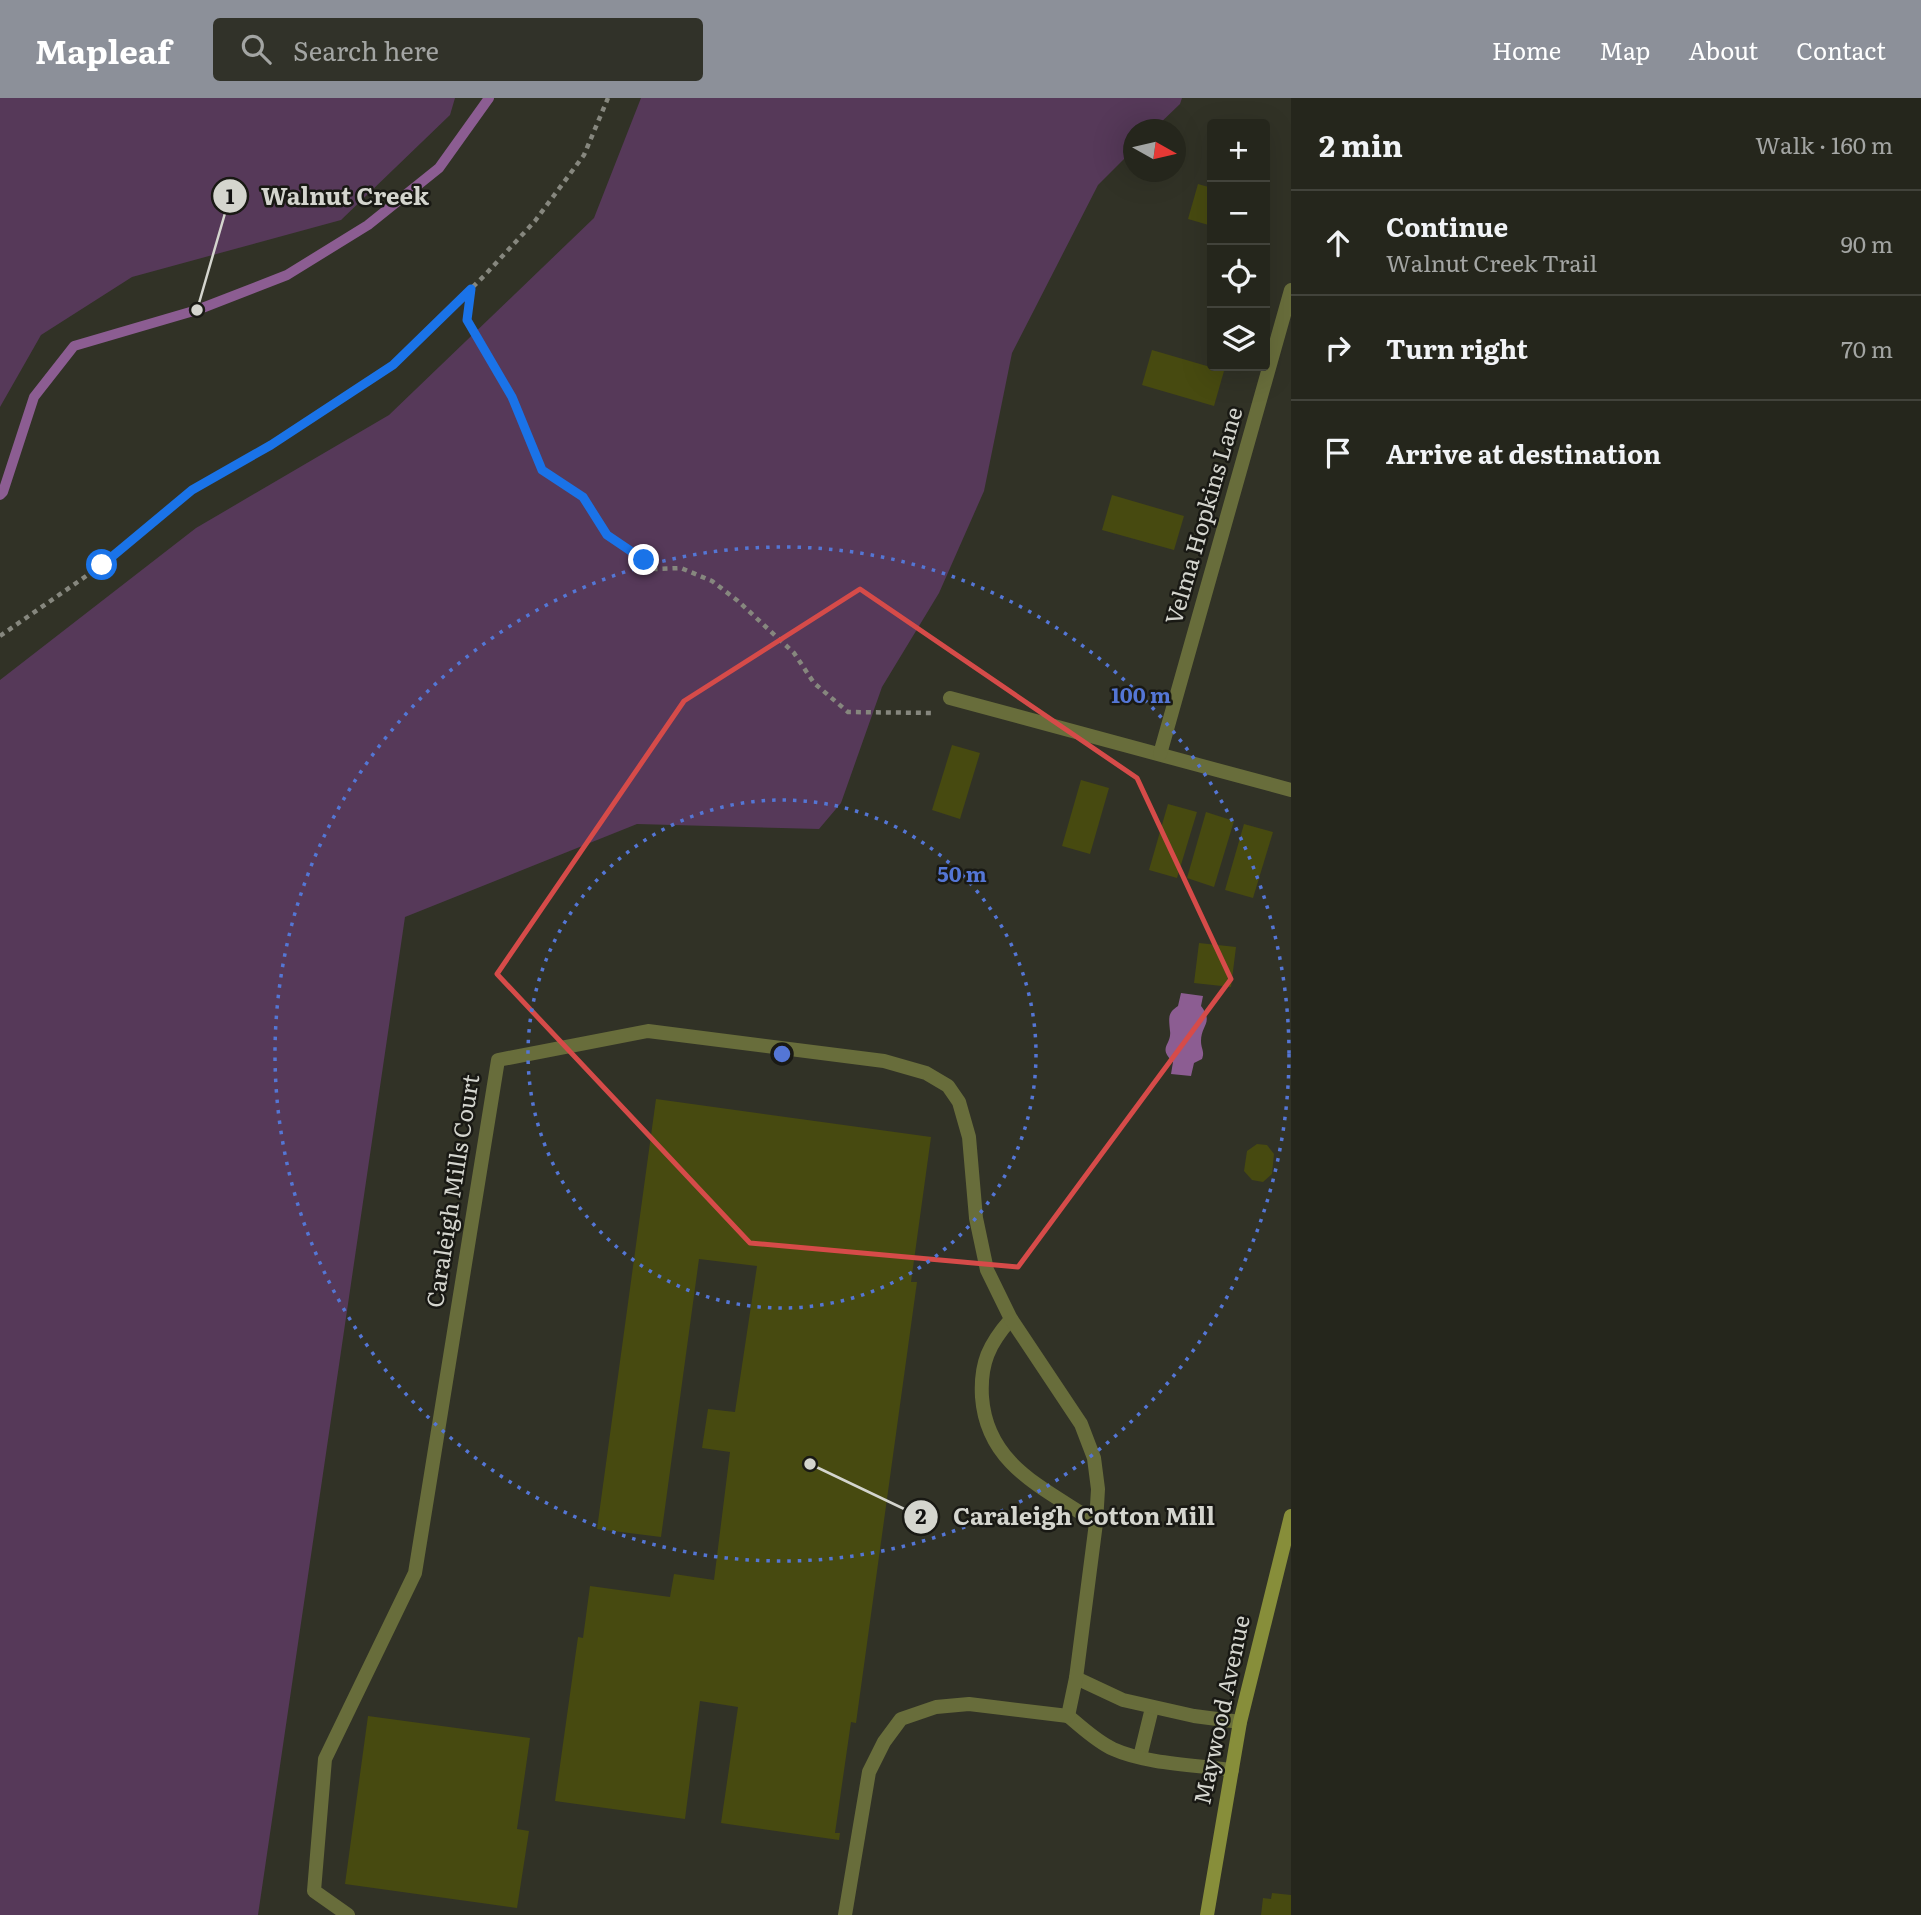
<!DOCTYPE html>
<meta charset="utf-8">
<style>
:root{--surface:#25261c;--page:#313229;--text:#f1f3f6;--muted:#a3a5a3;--line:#42433b;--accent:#8c9099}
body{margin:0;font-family:Literata,serif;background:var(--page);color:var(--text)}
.controls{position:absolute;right:21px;top:21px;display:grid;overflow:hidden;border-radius:7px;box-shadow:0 7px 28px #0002}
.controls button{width:63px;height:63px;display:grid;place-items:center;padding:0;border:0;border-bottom:2px solid var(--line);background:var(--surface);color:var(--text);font:35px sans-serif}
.compass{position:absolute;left:1123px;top:21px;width:63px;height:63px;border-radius:50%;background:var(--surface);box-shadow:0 7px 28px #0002;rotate:98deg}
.stop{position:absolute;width:21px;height:21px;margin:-16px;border:5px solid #1a73e8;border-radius:50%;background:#fff}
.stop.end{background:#1a73e8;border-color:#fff;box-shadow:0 2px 7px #0008}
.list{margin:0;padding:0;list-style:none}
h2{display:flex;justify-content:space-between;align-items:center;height:91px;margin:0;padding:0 28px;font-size:30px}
h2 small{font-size:23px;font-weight:400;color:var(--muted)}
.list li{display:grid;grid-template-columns:46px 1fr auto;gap:21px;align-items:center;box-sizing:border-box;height:105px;padding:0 28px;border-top:2px solid var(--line)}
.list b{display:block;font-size:26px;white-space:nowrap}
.list p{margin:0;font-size:23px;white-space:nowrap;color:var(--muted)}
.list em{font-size:23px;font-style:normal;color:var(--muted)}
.icon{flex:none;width:38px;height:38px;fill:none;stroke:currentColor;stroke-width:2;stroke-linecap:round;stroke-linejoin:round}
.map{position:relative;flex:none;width:1291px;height:1817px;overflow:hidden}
header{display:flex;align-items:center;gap:42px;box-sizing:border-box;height:98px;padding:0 35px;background:var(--accent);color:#fff}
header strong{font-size:33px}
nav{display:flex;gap:38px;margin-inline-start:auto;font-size:24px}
.search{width:490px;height:63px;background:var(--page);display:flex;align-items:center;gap:18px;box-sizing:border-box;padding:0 24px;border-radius:7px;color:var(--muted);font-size:26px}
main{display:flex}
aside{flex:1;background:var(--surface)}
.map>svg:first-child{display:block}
.green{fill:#563959}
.water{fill:#8c5d92}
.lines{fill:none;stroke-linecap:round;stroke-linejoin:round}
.stream{stroke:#8c5d92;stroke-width:10}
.building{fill:#474a10}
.path{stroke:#86877e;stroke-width:4.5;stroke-dasharray:5 5;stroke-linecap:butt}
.lane{stroke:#686d3b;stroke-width:14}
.street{stroke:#686d3b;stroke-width:14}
.secondary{stroke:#878e3a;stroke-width:14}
.route{stroke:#1a73e8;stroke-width:9}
.marked{fill:none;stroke:#d64b49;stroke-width:5;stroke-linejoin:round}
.ring{fill:none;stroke:#5476d5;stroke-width:3.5;stroke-dasharray:3.5 7}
.labels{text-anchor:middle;stroke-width:5;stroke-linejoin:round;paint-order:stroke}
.street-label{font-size:23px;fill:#d4d5ce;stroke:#191914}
.centre{fill:#5476d5;stroke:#191914;stroke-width:3.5}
.ring-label{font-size:21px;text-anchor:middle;font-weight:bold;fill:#5476d5;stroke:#191914;stroke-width:5;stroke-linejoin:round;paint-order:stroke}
.leader{fill:none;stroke:#d4d5ce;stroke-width:2.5}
.callout-dot{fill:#d4d5ce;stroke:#191914;stroke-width:2.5}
.mark-label{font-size:21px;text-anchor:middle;font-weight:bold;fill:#111}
.callout-label{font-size:24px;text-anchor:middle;font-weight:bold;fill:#d4d5ce;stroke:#191914;stroke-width:5;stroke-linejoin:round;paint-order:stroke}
</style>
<header>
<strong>Mapleaf</strong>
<div class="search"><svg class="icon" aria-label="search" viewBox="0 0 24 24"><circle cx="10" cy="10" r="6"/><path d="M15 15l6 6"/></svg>Search here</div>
<nav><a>Home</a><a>Map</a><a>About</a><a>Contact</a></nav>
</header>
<main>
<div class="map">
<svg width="1291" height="1817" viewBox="0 0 1291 1817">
<rect width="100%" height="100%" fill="#313226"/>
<g class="green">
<polygon points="0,0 455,0 450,17 341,122 132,179 41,237 0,309"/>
<polygon points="641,0 1182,0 1180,6 1154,31 1134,32 1133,52 1098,87 1012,255 984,393 939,495 882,589 841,705 819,731 637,726 405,819 258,1817 0,1817 0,582 196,430 389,317 594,120"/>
</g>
<path class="water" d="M1181,895L1203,898L1201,908C1214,925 1201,927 1201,943C1201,951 1205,953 1202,961L1194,965L1191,978L1171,976L1173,964C1157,949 1172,947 1170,933C1169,921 1167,915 1178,908Z"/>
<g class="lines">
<polyline class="stream" points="0,397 3,394 34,299 74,248 197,212 287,177 368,127 439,70 489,0"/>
</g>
<g class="building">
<polygon points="1198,86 1212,90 1212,128 1188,121"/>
<polygon points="1152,252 1224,273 1214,308 1142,287"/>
<polygon points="1112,397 1184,418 1174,452 1102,432"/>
<polygon points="952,647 980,655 960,721 932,712"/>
<polygon points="1081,682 1109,690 1090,756 1062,748"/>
<polygon points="1168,706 1197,714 1177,780 1149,772"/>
<polygon points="1206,714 1234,723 1214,789 1187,780"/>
<polygon points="1244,726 1273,734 1253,800 1225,792"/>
<polygon points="1199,845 1236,849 1231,889 1194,885"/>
<polygon points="656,1001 931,1039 911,1184 917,1184 856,1625 851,1624 835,1735 840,1735 839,1742 721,1725 738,1609 700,1603 685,1721 555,1703 578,1539 583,1540 590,1488 670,1499 674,1476 714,1482 730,1354 702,1350 708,1311 735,1314 757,1168 699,1161 661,1439 597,1431"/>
<polygon points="1257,1046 1267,1047 1274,1056 1272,1076 1263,1084 1252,1082 1244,1073 1247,1053"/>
<polygon points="368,1618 530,1640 517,1731 529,1733 517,1810 345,1786"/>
<polygon points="1272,1795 1291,1797 1291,1817 1261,1817 1263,1800 1271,1801"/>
</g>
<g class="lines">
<g class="path">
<polyline points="471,191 467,222 512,299 542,372 583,399 606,437 655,471 681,470 712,483 738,503 794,555 814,585 848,614 933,615"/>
<polyline points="0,538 102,467 192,392 272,347 393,267 484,178 535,123 584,57 608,0"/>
</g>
<g class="lane">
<path d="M1011,1221C989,1246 980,1265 982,1299C987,1368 1045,1390 1096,1425"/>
<polyline points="1140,1659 1152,1610"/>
</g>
<g class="street">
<polyline points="950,600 1291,692"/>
<polyline points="1160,656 1291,192"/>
<polyline points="1076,1580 1123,1602 1194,1618 1240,1624"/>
<path d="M1068,1618C1083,1630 1096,1643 1113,1651C1146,1666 1196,1667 1232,1672"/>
<polyline points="348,1817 314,1793 325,1661 415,1475 498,962 648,933 884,963 926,975 948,988 959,1004 969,1039 976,1120 987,1172 1011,1221 1081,1326 1094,1360 1098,1391 1096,1425 1076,1580 1068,1618 969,1606 936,1609 901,1621 884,1644 869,1674 845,1817"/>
</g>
<polyline class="secondary" points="1207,1817 1240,1624 1291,1418"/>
</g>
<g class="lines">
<polyline class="route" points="102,467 192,392 271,347 393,267 471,191 467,222 512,299 542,372 583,399 607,437 644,462"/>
</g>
<path class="marked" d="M860,491L1137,680L1231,881L1018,1169L750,1145L497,876L684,603Z"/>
<g class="ring">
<circle cx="782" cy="956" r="254"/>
<circle cx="782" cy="956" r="507"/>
</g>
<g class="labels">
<g class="street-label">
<text transform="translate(1204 418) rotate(-74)" y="8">Velma Hopkins Lane</text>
<text transform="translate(453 1093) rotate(-81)" y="8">Caraleigh Mills Court</text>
<text transform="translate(1222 1612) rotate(-78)" y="8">Maywood Avenue</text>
</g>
</g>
<circle cx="782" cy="956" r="10" class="centre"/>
<g class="ring-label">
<text x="1141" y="605">100 m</text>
<text x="962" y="784">50 m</text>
</g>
<path class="leader" d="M197 212L230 98M810 1366L921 1419"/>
<g class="callout-dot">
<circle cx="197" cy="212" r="7"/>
<circle cx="810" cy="1366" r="7"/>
<circle cx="230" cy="98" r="18"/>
<circle cx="921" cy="1419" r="18"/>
</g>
<g class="mark-label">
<text x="230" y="106">1</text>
<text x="921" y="1426">2</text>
</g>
<g class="callout-label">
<text x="345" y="107">Walnut Creek</text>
<text x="1084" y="1427">Caraleigh Cotton Mill</text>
</g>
</svg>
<div class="controls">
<button>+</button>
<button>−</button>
<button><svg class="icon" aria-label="locate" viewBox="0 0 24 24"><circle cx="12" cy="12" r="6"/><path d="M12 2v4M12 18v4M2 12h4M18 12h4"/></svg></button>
<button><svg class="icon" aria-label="layers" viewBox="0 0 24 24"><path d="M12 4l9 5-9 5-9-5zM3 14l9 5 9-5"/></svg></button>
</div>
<svg class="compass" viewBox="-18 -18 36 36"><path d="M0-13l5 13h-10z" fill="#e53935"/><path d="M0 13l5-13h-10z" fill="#a3a5a3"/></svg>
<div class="stop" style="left:102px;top:467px"></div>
<div class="stop end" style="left:644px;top:462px"></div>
</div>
<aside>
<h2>2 min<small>Walk · 160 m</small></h2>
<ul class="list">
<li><svg class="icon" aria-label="ahead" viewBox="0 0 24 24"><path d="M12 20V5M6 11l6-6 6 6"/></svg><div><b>Continue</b><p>Walnut Creek Trail</p></div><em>90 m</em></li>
<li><svg class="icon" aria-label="right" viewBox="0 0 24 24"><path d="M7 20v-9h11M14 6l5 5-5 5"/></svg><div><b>Turn right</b></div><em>70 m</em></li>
<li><svg class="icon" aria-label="arrive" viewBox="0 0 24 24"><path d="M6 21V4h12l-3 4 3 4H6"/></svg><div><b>Arrive at destination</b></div></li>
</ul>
</aside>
</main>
